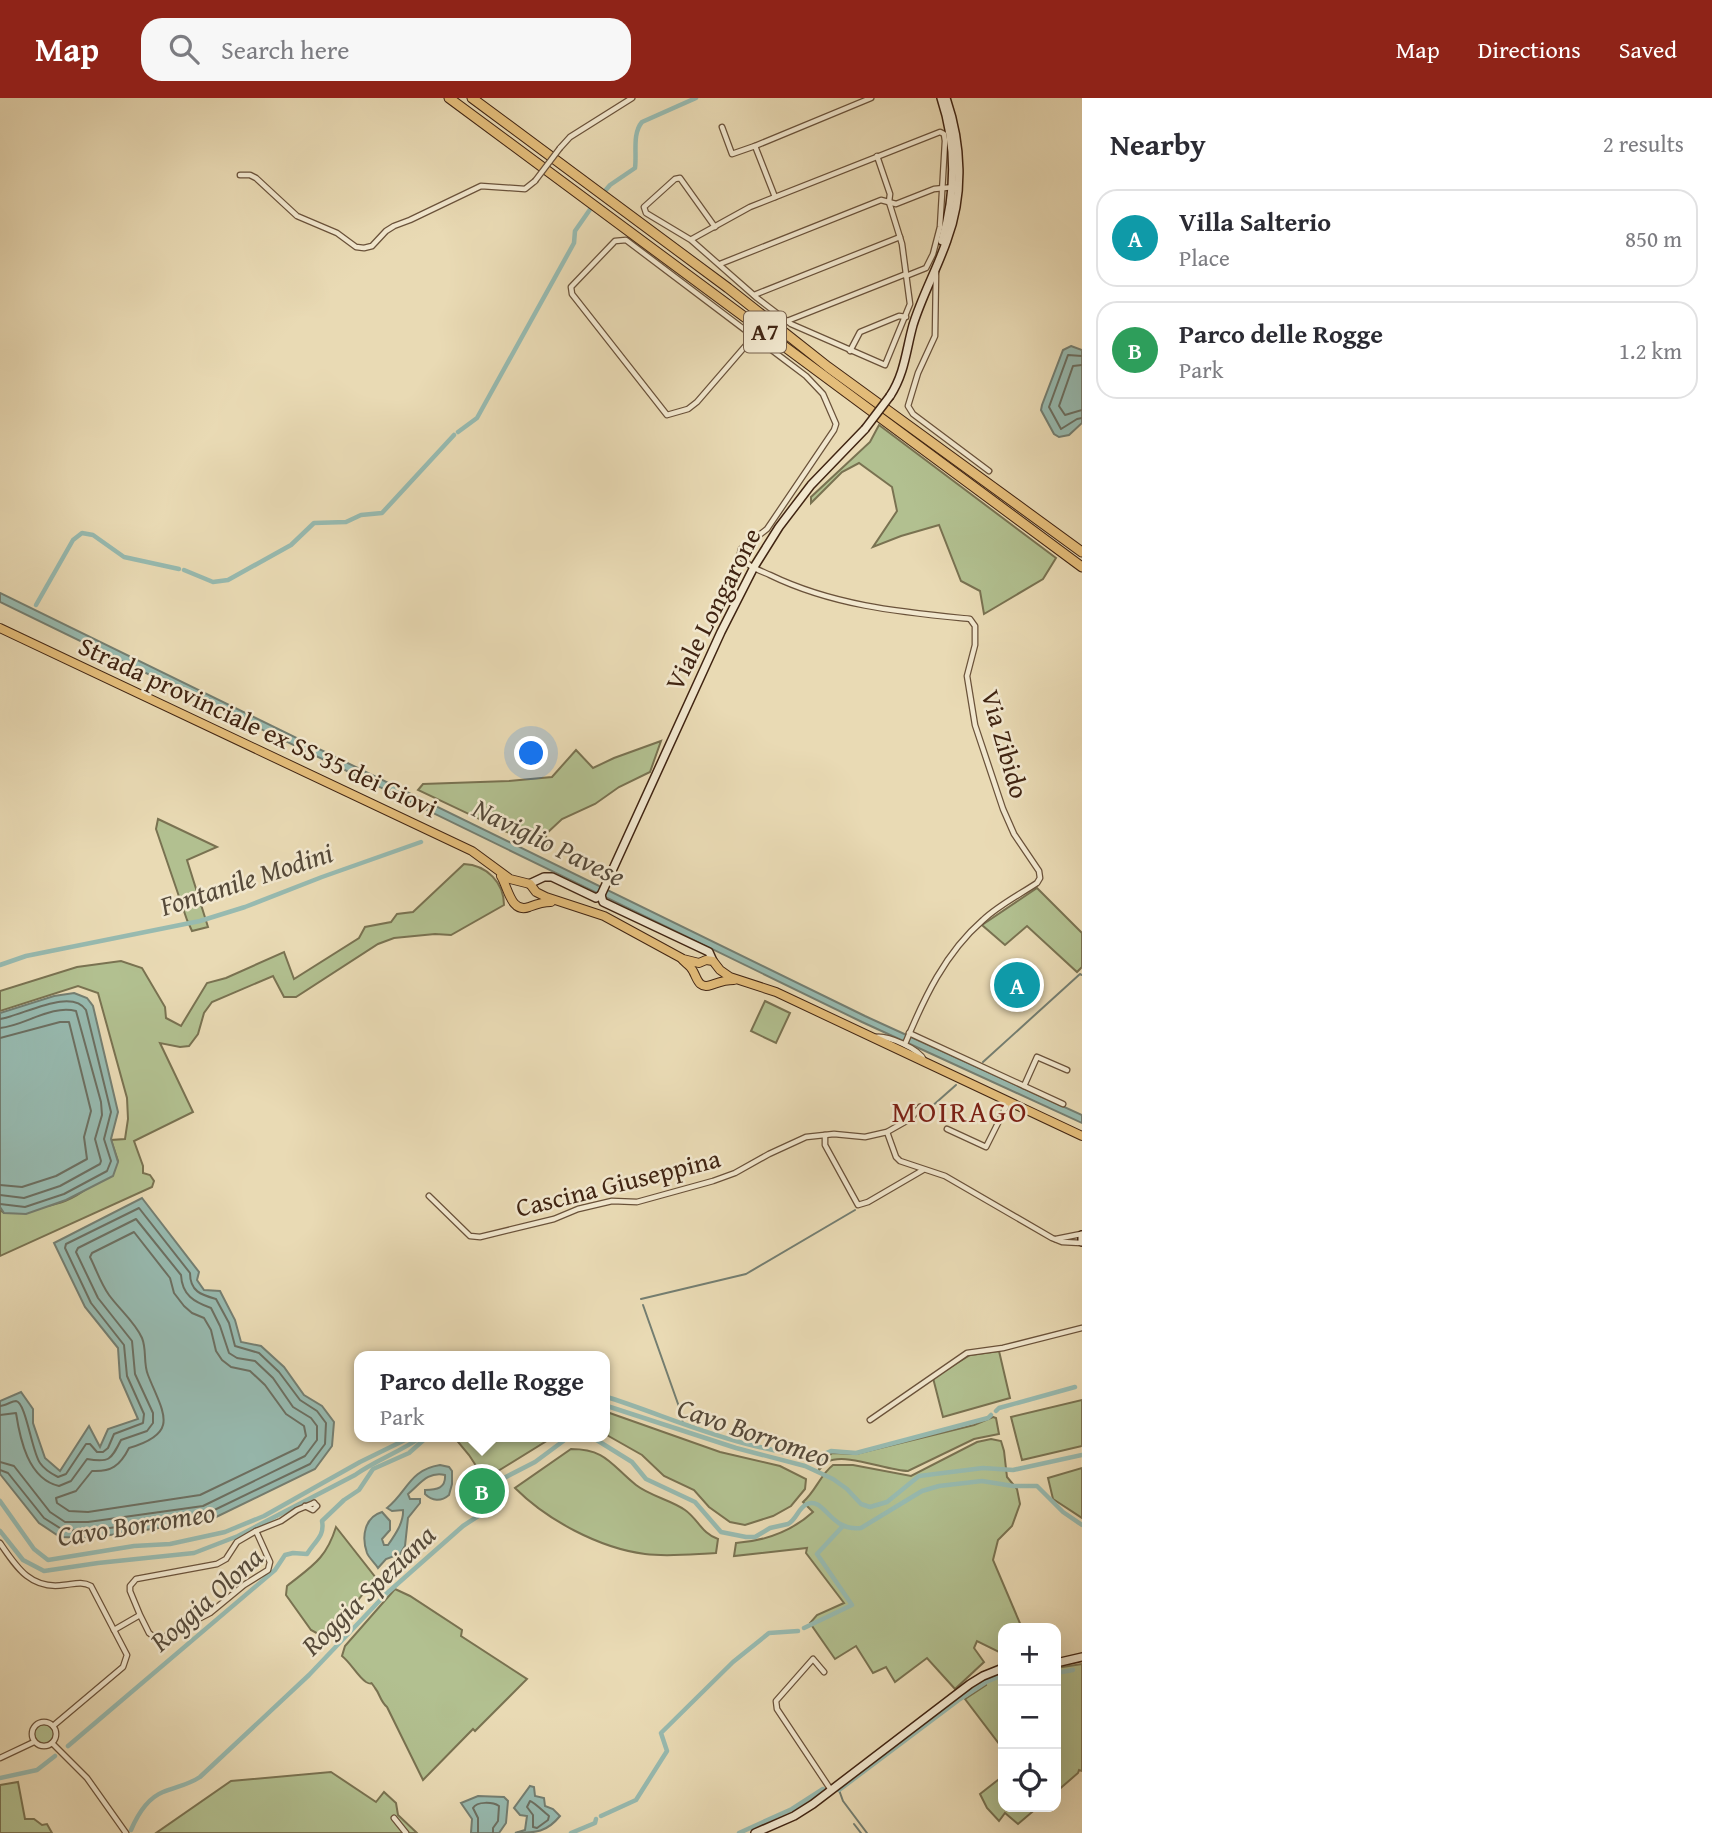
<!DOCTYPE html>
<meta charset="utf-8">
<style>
:root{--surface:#fff;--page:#f7f7f7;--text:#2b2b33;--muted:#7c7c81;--line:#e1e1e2;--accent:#8f2418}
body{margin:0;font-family:"Gentium Book Plus",serif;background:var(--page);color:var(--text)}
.controls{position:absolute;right:21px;bottom:21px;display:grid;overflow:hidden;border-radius:14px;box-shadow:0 7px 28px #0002}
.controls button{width:63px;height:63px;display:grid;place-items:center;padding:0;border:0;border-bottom:2px solid var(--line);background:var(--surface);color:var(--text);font:35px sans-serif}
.you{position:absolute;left:532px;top:656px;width:24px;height:24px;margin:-18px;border:5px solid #fff;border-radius:50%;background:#1a73e8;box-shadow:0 0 0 10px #1a73e833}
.badge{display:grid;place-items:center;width:46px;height:46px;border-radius:50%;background:var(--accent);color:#fff;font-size:23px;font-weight:700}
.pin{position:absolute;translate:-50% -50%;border:4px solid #fff;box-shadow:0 2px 7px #0006}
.popup{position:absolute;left:354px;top:1253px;width:256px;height:91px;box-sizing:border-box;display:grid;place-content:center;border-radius:14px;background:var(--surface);filter:drop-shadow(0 2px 5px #0005);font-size:23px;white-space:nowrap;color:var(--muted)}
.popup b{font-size:26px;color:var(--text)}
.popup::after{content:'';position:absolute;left:50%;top:100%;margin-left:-14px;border:14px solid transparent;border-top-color:var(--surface)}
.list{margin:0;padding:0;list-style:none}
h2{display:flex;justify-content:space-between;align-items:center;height:91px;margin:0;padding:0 28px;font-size:30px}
h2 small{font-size:23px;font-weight:400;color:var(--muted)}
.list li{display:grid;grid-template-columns:46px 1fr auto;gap:21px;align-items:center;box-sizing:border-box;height:98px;margin:0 14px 14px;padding:0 14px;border:2px solid var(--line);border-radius:21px}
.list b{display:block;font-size:26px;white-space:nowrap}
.list p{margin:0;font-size:23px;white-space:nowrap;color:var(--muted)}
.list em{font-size:23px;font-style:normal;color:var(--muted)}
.icon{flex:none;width:38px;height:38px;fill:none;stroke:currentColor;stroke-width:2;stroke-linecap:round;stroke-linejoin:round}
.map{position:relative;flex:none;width:1082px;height:1735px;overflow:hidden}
header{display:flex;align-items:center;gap:42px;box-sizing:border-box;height:98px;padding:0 35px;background:var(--accent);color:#fff}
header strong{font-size:33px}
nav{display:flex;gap:38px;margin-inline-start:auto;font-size:24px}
.search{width:490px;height:63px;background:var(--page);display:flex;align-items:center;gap:18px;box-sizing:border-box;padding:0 24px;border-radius:21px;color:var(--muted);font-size:26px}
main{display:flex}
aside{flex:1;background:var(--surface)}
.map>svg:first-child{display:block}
.green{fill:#b2c090;stroke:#797251;stroke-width:2}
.water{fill:#97bab0;stroke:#747e71;stroke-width:2}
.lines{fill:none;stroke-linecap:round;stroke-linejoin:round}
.shore{stroke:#6c6f61;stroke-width:2}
.stream{stroke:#747e71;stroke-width:2}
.canal{stroke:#97bab0;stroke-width:4.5}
.street-casing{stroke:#6a523a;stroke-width:7}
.secondary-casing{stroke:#402412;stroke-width:10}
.primary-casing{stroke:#402412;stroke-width:10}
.highway-casing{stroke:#402412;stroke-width:11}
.street{stroke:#f1e7ce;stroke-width:4.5}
.secondary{stroke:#f1e7ce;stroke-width:7}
.primary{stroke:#e4bd7a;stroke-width:8}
.highway{stroke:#e4bd7a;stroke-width:9}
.street-bridge-casing{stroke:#6a523a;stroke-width:7;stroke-linecap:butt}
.secondary-bridge-casing{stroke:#402412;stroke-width:10;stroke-linecap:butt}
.street-bridge{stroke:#f1e7ce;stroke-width:4.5}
.secondary-bridge{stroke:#f1e7ce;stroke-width:7}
.labels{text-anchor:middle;stroke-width:5;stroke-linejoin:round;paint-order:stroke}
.shield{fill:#f1e7ce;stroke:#755e4a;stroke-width:2}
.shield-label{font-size:24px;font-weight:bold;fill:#402412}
.street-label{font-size:26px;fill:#402412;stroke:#f1e7ce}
.water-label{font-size:28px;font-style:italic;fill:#564a3a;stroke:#f1e7ce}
.quarter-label{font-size:30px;letter-spacing:2px;fill:#7a1f14;stroke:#f1e7ce}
</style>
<header>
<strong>Map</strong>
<div class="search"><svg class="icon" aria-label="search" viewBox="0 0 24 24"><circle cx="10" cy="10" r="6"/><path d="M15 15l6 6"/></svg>Search here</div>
<nav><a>Map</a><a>Directions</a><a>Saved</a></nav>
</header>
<main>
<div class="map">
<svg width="1082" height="1735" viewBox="0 0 1082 1735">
<rect width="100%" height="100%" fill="#e9dab4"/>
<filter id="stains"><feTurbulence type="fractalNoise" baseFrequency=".00286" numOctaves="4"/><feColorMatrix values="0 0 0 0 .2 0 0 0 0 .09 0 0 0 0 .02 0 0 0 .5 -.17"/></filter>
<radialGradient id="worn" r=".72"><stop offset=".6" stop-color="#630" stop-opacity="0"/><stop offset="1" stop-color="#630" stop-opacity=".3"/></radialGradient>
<g class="green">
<polygon points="879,327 1056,460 1043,481 984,516 980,493 961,483 939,427 901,438 873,449 897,413 892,389 859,365 842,374 811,405 811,399 870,344"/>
<polygon points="661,643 650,674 619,689 595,706 562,721 546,736 547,753 418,692 423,686 509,683 552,679 576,652 593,670 614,660"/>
<polygon points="158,721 217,749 187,762 208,829 192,833 187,822 156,731"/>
<path d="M464,766C487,767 504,785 504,807L451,837L435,836L394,840L378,846L296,899H284L273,878L212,904L204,915L198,936L189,948L180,949L160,945L193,1014L134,1043L143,1068V1075L150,1077L154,1083L152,1089L0,1158V1112L4,1115C24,1112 46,1110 65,1103C85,1095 102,1078 118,1063L111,1042L125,1041L128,1021L127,1000L98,895L78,888L0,913V893L77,869L121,863L142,870L165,909L166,920L181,928L207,885L226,880L284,854L294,881L359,840L365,829L391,824L397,816L413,814Z"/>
<polygon points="1037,790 1082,835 1082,869 1077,874 1027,828 1005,847 982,827"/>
<polygon points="765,903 790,915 776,945 751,933"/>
<polygon points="999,1253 1010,1300 943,1319 933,1280 970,1257"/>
<polygon points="1082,1302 1082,1348 1022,1362 1011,1319"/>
<polygon points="604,1313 720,1354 780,1368 806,1381 805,1391 791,1408 773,1418 745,1427 730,1424 709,1409 694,1392 664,1378 642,1357 605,1336"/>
<path d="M993,1319L996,1320L999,1336L974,1341L908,1373C887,1373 846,1354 827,1364C824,1366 822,1369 819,1372L820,1366L832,1355L856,1356L868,1353L974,1327Z"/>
<polygon points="454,1339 553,1339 498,1373 486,1383 469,1357"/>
<path d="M991,1341L1001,1343L1004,1353L1007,1379L1017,1391L1020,1406L1012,1428L998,1442L993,1462L1022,1530H1003V1556L977,1543L974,1550L984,1564L955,1591L927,1560L895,1584L886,1569L873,1575L856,1548L835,1561L810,1525L817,1517L844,1505L806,1455L807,1450L734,1458L736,1445C764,1443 792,1433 813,1414L803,1404C816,1393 820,1377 833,1367H853L911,1378L977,1344Z"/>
<path d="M571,1351C606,1351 611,1367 636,1387C650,1398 671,1402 685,1412C698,1421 702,1436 718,1441L716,1455C693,1456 668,1459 645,1456C599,1450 547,1422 515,1390Z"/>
<polygon points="1082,1370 1082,1420 1053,1401 1048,1380"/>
<path d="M336,1429L376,1480L336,1529L322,1538L311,1532L286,1497L287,1488C312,1468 326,1461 336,1429Z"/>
<path d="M395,1491L410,1498L462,1532L461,1538L527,1581L475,1633L473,1631L423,1682L387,1609C380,1603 380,1596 375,1590C368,1580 375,1589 366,1584C358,1579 351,1565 342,1558L345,1548Z"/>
<polygon points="1082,1566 1082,1673 1079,1672 1078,1675 1056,1694 1056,1570"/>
<polygon points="1003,1574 1003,1651 965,1601 986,1587 985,1583 988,1579"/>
<circle cx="44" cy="1636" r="10"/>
<polygon points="331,1674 376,1704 384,1694 396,1705 398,1717 417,1735 156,1735 231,1683"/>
<polygon points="1003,1678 1003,1709 1038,1709 1018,1726 1005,1715 999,1723 987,1710 980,1696"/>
<polygon points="18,1684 25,1721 34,1721 42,1727 47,1726 52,1735 0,1735 0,1687"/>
</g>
<g class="water">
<polygon points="1071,248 1082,252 1082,325 1069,337 1059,339 1054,336 1041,312 1042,307 1063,252"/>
<polygon points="0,495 865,918 1082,1017 1082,1025 862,924 0,504"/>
<polygon points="74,895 87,900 93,908 118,1014 111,1041 118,1064 113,1078 66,1102 26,1116 4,1115 0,1109 0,915 54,898"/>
<polygon points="142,1100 199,1174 197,1182 204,1192 220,1193 235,1222 241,1244 261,1248 284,1269 304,1297 322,1308 334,1324 332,1348 315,1371 208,1423 89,1440 60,1439 39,1425 0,1376 0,1303 21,1294 33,1311 33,1325 45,1360 60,1373 89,1328 100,1349 108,1331 138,1321 120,1280 118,1250 85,1209 54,1145"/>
<path d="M440,1367L449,1369L452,1373V1386L449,1397C441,1404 432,1403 425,1396V1392C437,1392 446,1390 445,1377C428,1373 420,1386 408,1396L410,1401H420V1405L408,1420L405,1448L400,1456L386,1461L378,1470C375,1465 369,1460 367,1455C361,1438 365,1419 382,1414L390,1423V1432L382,1441L384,1447H388C395,1437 404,1424 403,1412L392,1413L387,1410C408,1393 409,1372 440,1367Z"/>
<path d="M530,1688L534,1689L535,1698L544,1700L545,1708L553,1711L560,1718C547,1734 536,1735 515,1735L525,1732L527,1718L520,1717L514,1710Z"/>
<polygon points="478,1698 504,1699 508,1703 506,1725 499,1735 471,1735 472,1721 461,1705"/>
</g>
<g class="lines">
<g class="shore">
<polyline points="1082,258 1068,257 1049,309 1061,331 1077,321 1082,320"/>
<polyline points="1082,267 1073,268 1059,308 1065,317 1082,312"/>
<path d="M0,921C22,918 71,889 86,912L111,1014L104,1041L111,1063L107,1073L64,1096L25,1109L0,1106"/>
<path d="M0,930C24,928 52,906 76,913L101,1004L102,1017L95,1041L101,1063L100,1066L60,1088L24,1100L0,1097"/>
<polyline points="0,940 60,924 69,924 91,1013 84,1039 87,1061 56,1078 22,1089 0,1087"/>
<path d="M134,1134L170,1180L174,1195L184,1208L192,1215L204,1220L211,1232L216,1253L222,1262L231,1269L250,1273L265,1287L286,1316L304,1328L306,1338L298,1350L200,1397L88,1414L69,1413L57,1405L56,1400L76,1393L92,1373C111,1374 120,1368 129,1350C181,1335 163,1315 148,1277C143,1265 147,1252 142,1240C135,1224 119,1211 109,1197C101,1186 96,1171 90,1159L92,1155Z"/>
<path d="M0,1308C5,1308 12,1303 16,1303C26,1304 32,1355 40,1365C44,1371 52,1376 58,1379L66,1376L86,1346H90L97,1354H103L108,1350L114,1336L143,1325L144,1316L127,1278L124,1247L91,1205L65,1150L66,1146L139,1110L190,1175C190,1194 202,1197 216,1201L229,1225L235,1248L259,1255L279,1274L300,1302L317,1313L326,1325L325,1346L310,1366L206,1416L89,1433L63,1432L44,1420L8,1375L0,1372"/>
<path d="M0,1317L16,1315C20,1341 28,1381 59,1388L71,1383L87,1361C109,1365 111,1362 121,1342L147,1333L153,1325V1315L135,1276L132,1243L98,1200L76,1154L78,1150L136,1121L181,1177C182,1197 194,1204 211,1210L220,1228L229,1255L237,1260L255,1263L273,1280L293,1309L311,1320L317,1328V1342L305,1358L203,1408L88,1424H65L50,1414L14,1368L0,1364"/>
<path d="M530,1703C534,1704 545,1715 549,1718L548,1722L537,1730L533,1729V1717L527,1709Z"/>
<path d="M478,1735V1720L473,1710C477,1703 493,1704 499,1708L498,1723L493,1730V1735"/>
</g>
<g class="stream">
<polyline points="983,964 1080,876 1082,877"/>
<polyline points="930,1010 956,987"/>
<polyline points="641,1201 746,1176 855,1112"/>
<polyline points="643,1207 683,1320 682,1326"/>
<polyline points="839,1692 843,1703 867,1735"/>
<polyline points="854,1726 861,1735"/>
</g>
<g class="canal">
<path d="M605,93L610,87L635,70C637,55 632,36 642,24L696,0"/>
<polyline points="458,334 477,320 574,145 575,133 591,110"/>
<polyline points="184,472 213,484 228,482 291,447 314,425 346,424 361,417 382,415 454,337"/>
<polyline points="36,507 73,442 82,435 93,437 124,459 179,471"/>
<polyline points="0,867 26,858 200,823 245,809 322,779 421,744"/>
<path d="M604,1298C655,1314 703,1336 755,1348C776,1353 797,1356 818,1365L824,1356L831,1353L856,1355L988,1320L991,1317"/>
<polyline points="604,1307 736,1350 805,1368 833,1381 847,1391 861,1406 870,1409 887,1404 919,1378 983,1370 1013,1372 1082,1357"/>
<polyline points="996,1313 999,1310 1075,1289"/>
<polyline points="0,1403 34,1451 48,1462 134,1448 170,1446 225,1434 264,1418 360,1364 411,1339"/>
<path d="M0,1433L23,1462L44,1473L98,1465L194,1455L238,1438L355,1377C376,1362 400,1354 421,1339"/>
<polyline points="804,1530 852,1507 817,1456 842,1429"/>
<polyline points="1056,1575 1073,1572"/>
<path d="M68,1648L275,1472L285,1457L293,1455L307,1456C315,1443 325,1438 322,1423L344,1402L359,1392L373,1371L409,1355L427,1339"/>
<polyline points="0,1680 37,1672 55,1658"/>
<polyline points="839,1692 960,1601 986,1584 1003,1577"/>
<polyline points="601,1718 636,1702 667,1653 661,1635 733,1564 769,1535 798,1533"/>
<path d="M131,1732C137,1718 148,1700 163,1694C176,1689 188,1687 200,1679L309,1577L386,1496L463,1428L486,1413L493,1403L500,1382L535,1364L566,1341L585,1340L595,1341L632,1364L646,1381L695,1404L721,1434L746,1439H755L770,1430L788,1426C797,1421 798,1410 807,1406C825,1399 830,1434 861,1430L922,1393L939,1388L982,1383L1013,1388H1037L1063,1414L1082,1427"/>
<polyline points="571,1735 595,1725 596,1721"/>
<polyline points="739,1735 792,1711 823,1691"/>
</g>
<g class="street-casing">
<g id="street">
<polyline points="722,29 732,56 755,48"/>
<polyline points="560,50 570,39 632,0"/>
<polyline points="240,77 250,77 256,80 297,118 337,135 356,149 364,150 372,148 386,133 394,128 410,122 481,88 525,91 535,83"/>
<polyline points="775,99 755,48 871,0"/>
<polyline points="715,129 680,80 675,81 644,109 646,115 691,142 757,200 791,226 885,267 910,206 902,146 889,104 890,96 877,58"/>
<polyline points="692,141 750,109 940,34 944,36 945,43 940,129 933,156 926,170 906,178"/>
<polyline points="720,166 881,102 896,106 934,91 954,89"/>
<polyline points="936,174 935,238 918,275 908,308 913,316 989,373"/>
<polyline points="754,197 900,139"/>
<polyline points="787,223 906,176"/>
<path d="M754,238L697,304L688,311L667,317L572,196L571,189L615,143L626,142L806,278L823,296L836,326L834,332L767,431L741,451L740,456C745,468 759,472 770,477C834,508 901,514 970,521L975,528V547L967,578L975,627L1003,711L1014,736L1039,773L1040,780L1037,785C1019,797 999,807 983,822C945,855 924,900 905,946"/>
<polyline points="850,253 860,234 899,218 906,219"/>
<polyline points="909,935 1063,1006"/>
<path d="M875,939C888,937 919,951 924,962"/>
<polyline points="1024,988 1037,959 1067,972"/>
<polyline points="947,1031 986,1049 1009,1003"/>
<polyline points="887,1034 896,1059 900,1063 945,1078 1052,1140 1062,1144 1081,1145"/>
<polyline points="825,1037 825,1047 858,1107 868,1104 923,1072"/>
<polyline points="429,1098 470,1138 480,1139 554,1121 578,1111 612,1103 637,1104 713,1083 735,1075 769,1056 806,1039 834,1036 865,1039 887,1034 910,1021 920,1009"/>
<polyline points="1056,1141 1081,1136"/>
<polyline points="870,1322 967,1255 1003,1250 1082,1230"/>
<polyline points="305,1408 313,1412 317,1408 314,1405"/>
<polyline points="256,1433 281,1423 297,1412 314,1405"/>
<path d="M0,1445C17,1470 31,1492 64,1487C74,1486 82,1483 91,1488L127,1557L123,1569L53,1628"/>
<polyline points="114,1532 140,1517 149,1535 158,1542 210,1515 244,1487 268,1472 270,1464 256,1433 237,1444 226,1461 217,1466 136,1481 130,1488 130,1493 140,1517"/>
<polyline points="824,1574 813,1561 776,1603 777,1611 831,1692"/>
<circle cx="44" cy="1636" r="12"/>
<polyline points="52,1645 87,1680 126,1735"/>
<polyline points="0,1660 34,1644"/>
<polyline points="394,1720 406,1735"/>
</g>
</g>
<g class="secondary-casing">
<g id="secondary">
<path d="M941,0C957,48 956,95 942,143"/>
<path d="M890,298C905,275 906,252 913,227C922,198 937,171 947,142C964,97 962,46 946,0"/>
<polyline points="529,786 544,779 552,779 596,800 601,797"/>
<polyline points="601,797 721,534 754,469 779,429 811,387 865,331"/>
<polyline points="601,797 603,804 709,854 713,863"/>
<polyline points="1082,1137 1082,1144"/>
<polyline points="1056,1565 1082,1559"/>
<polyline points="755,1735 794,1718 813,1706 970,1586 983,1578 1003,1570"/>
</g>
</g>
<g class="primary-casing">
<g id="primary">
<polyline points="0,530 472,753 510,781 530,786 536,794 546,799 604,818 683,861 699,865 706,862 713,863 720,872 730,879 776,894 1082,1038"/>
<path d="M501,778C508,789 511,816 529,809C537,806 542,804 551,804"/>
<path d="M682,861C683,863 690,868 691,870C697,877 697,892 711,887C720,884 724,882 734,882"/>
</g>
</g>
<g class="highway-casing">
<g id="highway">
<polyline points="449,0 1082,469"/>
<polyline points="472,0 728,190 828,269 1082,454"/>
</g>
</g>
<use href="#street" class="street"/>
<use href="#secondary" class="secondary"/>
<use href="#primary" class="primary"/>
<use href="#highway" class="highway"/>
<g class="street-bridge-casing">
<polyline id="street-bridge" points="535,83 560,50"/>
</g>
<g class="secondary-bridge-casing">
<polyline id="secondary-bridge" points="865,331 890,298"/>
</g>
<use href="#street-bridge" class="street-bridge"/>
<use href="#secondary-bridge" class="secondary-bridge"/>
</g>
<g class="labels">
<rect class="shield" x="744" y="213.5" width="42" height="41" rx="5"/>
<g class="shield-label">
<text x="765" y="242">A7</text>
</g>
<g class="street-label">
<text transform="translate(713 511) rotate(-63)" y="9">Viale Longarone</text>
<text transform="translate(258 629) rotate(25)" y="9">Strada provinciale ex SS 35 dei Giovi</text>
<text transform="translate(1005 646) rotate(74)" y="9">Via Zibido</text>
<text transform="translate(618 1085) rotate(-14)" y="9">Cascina Giuseppina</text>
</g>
<g class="water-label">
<text transform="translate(549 744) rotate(26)" y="10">Naviglio Pavese</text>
<text transform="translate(246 781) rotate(-18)" y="10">Fontanile Modini</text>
<text transform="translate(754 1334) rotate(19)" y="10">Cavo Borromeo</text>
<text transform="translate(136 1426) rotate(-9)" y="10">Cavo Borromeo</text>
<text transform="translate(368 1492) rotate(-44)" y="10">Roggia Speziana</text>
<text transform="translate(206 1501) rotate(-42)" y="10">Roggia Olona</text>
</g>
<g class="quarter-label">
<text x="960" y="1024">MOIRAGO</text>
</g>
</g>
<rect width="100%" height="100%" filter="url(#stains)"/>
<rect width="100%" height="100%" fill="url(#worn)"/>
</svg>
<div class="controls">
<button>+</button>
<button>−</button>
<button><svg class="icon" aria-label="locate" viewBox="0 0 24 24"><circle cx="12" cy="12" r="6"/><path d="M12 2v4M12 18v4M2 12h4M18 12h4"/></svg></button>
</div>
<div class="you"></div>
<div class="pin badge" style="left:1017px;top:887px;background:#0f9aa8">A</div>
<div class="pin badge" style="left:482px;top:1393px;background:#2e9e5b">B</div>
<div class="popup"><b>Parco delle Rogge</b>Park</div>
</div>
<aside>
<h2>Nearby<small>2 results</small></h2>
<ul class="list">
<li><span class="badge" style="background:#0f9aa8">A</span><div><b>Villa Salterio</b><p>Place</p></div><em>850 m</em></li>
<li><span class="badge" style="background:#2e9e5b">B</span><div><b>Parco delle Rogge</b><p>Park</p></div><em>1.2 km</em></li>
</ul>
</aside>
</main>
